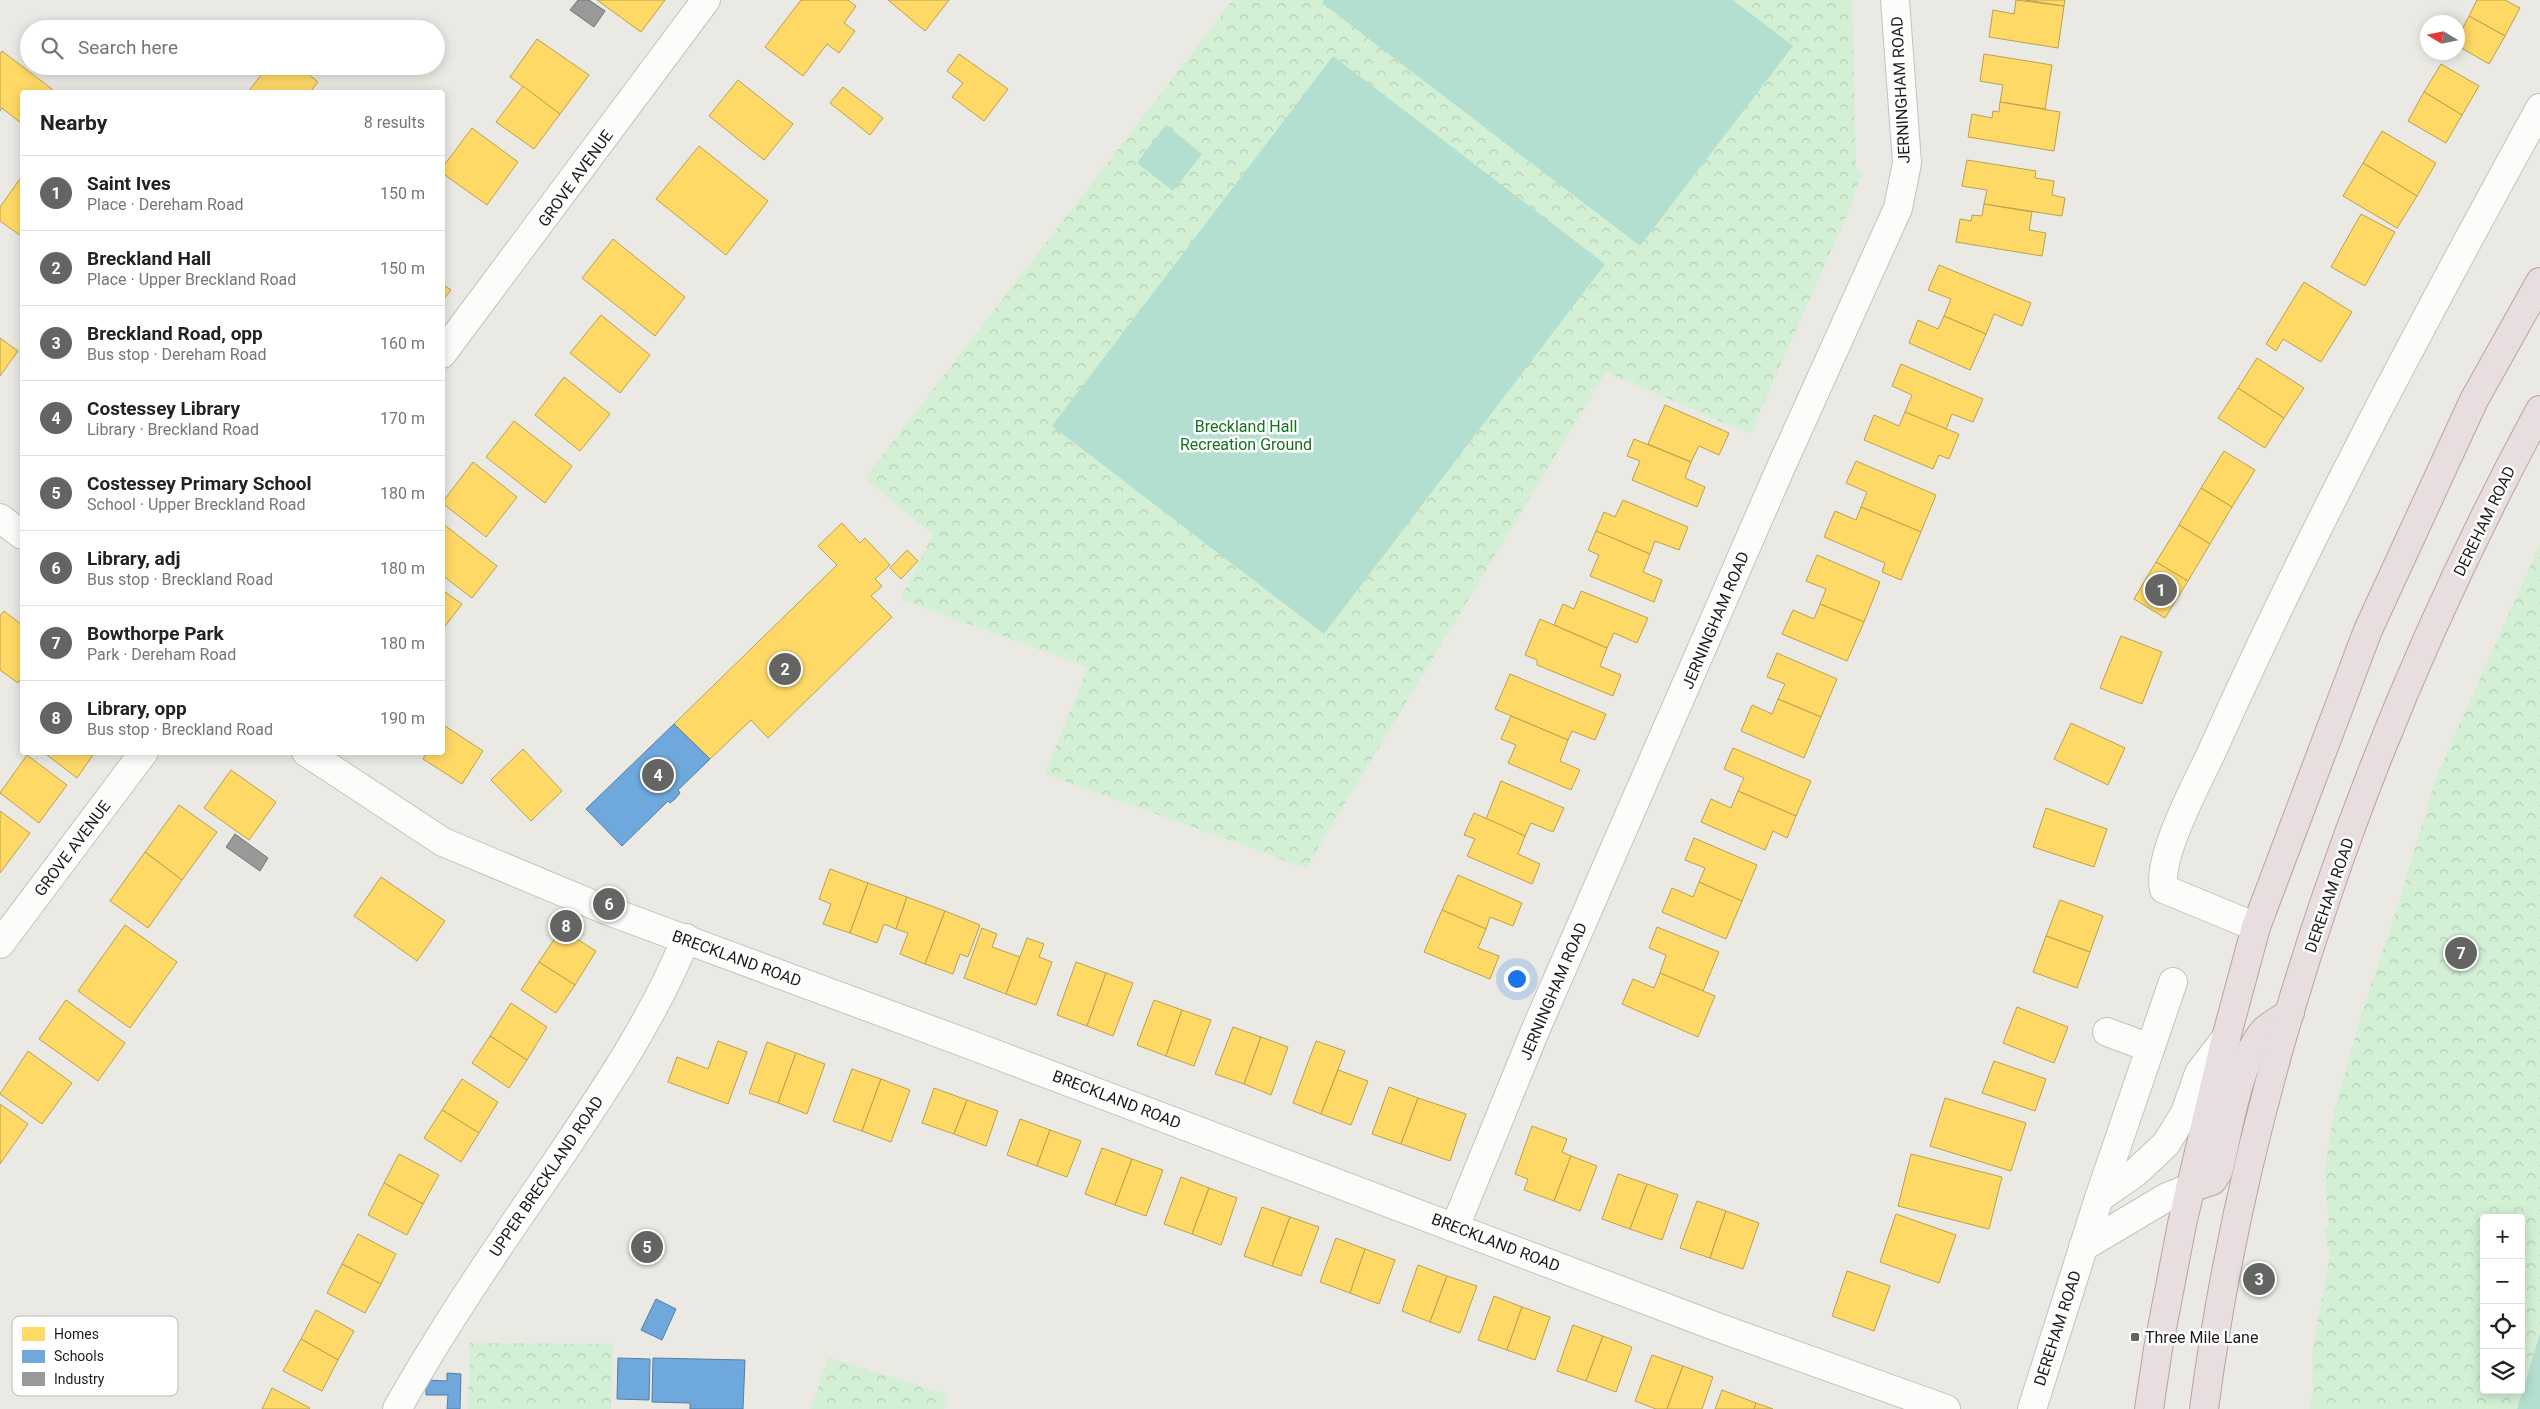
<!DOCTYPE html>
<meta charset="utf-8">
<style>
:root{--surface:#fff;--page:#f2f2f2;--text:#222;--muted:#767676;--line:#e0e0e0;--accent:#646462}
body{margin:0;font-family:Roboto,sans-serif;background:var(--page);color:var(--text)}
.controls{position:absolute;right:15px;bottom:15px;display:grid;overflow:hidden;border-radius:5px;box-shadow:0 2px 12px #0003}
.controls button{width:45px;height:45px;display:grid;place-items:center;padding:0;border:0;border-bottom:1px solid var(--line);background:var(--surface);color:var(--text);font:25px sans-serif}
.compass{position:absolute;left:2420px;top:15px;width:45px;height:45px;border-radius:50%;background:var(--surface);box-shadow:0 2px 12px #0003;rotate:280deg}
.you{position:absolute;left:1516px;top:978px;width:18px;height:18px;margin:-12px;border:4px solid #fff;border-radius:50%;background:#1a73e8;box-shadow:0 0 0 8px #1a73e833}
.badge{display:grid;place-items:center;width:32px;height:32px;border-radius:50%;background:var(--accent);color:#fff;font-size:16px;font-weight:700}
.pin{position:absolute;translate:-50% -50%;border:2px solid #fff;box-shadow:0 1px 5px #0006}
.list{margin:0;padding:0;list-style:none}
h2{display:flex;justify-content:space-between;align-items:center;height:65px;margin:0;padding:0 20px;font-size:21px}
h2 small{font-size:16px;font-weight:400;color:var(--muted)}
.list li{display:grid;grid-template-columns:32px 1fr auto;gap:15px;align-items:center;box-sizing:border-box;height:75px;padding:0 20px;border-top:1px solid var(--line)}
.list b{display:block;font-size:19px;white-space:nowrap}
.list p{margin:0;font-size:16px;white-space:nowrap;color:var(--muted)}
.list em{font-size:16px;font-style:normal;color:var(--muted)}
.icon{flex:none;width:28px;height:28px;fill:none;stroke:currentColor;stroke-width:2;stroke-linecap:round;stroke-linejoin:round}
.map{position:relative;flex:none;width:2540px;height:1409px;overflow:hidden}
.search{position:absolute;background:var(--surface);box-shadow:0 2px 12px #0003;left:20px;top:20px;width:425px;height:55px;display:flex;align-items:center;gap:12px;box-sizing:border-box;padding:0 18px;border-radius:28px;color:var(--muted);font-size:19px}
.panel{position:absolute;background:var(--surface);box-shadow:0 2px 12px #0003;left:20px;top:90px;width:425px;height:665px;border-radius:5px}
.map>svg:first-child{display:block}
.park{fill:url(#park-crowns);fill-rule:evenodd}
.pitch{fill:#b2dfcf}
.homes{fill:#ffd966;stroke:#bba050}
.schools{fill:#6fa8dc;stroke:#567ea2}
.industry{fill:#999;stroke:#747474}
.lines{fill:none;stroke-linecap:round;stroke-linejoin:round}
.street-casing{stroke:#c3c2c0;stroke-width:30}
.highway-casing{stroke:#bd9fa5;stroke-width:30}
.street{stroke:#fcfcfb;stroke-width:28}
.highway{stroke:#e8dedf;stroke-width:28}
.poi-dot{fill:#646462;stroke:#fff;stroke-width:2}
.labels{text-anchor:middle;stroke-width:5;stroke-linejoin:round;paint-order:stroke}
.street-label{font-size:16px;fill:#1c1c1c;stroke:#fff}
.park-label{font-size:16px;fill:#137121;stroke:#fff}
.poi-label{font-size:16px;fill:#1c1c1c;stroke:#fff;text-anchor:start}
.key{fill:#fff;stroke:#bbb;stroke-width:1}
.key-label{font-size:14px;fill:#1c1c1c}
</style>
<div class="map">
<svg width="2540" height="1409" viewBox="0 0 2540 1409">
<defs>
<pattern id="park-crowns" width="20" height="18" patternUnits="userSpaceOnUse" patternTransform="scale(1.25)"><rect width="20" height="18" fill="#d3f0d5"/><path d="M2 6a3 3 0 1 1 6 0M12 15a3 3 0 1 1 6 0" fill="none" stroke="#b5cdb6"/></pattern>
</defs>
<rect width="100%" height="100%" fill="#eae9e4"/>
<g class="park">
<polygon points="1233,0 1852,0 1856,170 1862,171 1851,206 1750,434 1606,372 1306,868 1045,774 1088,667 900,599 933,535 865,478"/>
<path d="M2540,544V1409H2309L2313,1392L2312,1352L2330,1255L2324,1229L2329,1225L2325,1172L2333,1116L2364,1006L2400,899L2437,775ZM2484,1218H2521V1390H2484Z"/>
<polygon points="470,1343 613,1344 611,1409 468,1409"/>
<polygon points="828,1357 948,1395 943,1409 811,1409"/>
</g>
<g class="pitch">
<polygon points="1324,0 1733,0 1793,46 1640,246 1322,3"/>
<polygon points="1333,56 1605,264 1324,634 1052,426"/>
<polygon points="1166,125 1202,154 1173,191 1137,163"/>
<polygon points="2540,1334 2540,1409 2517,1409"/>
</g>
<g class="homes">
<polygon points="597,0 665,0 641,32"/>
<polygon points="801,0 848,0 856,6 844,23 855,31 839,53 827,44 803,76 765,47"/>
<polygon points="888,0 949,0 925,31"/>
<polygon points="2016,0 2064,6 2058,48 1989,37 1993,10 2014,14"/>
<polygon points="2025,0 2065,0 2064,6"/>
<polygon points="2477,0 2505,0 2520,8 2505,36 2469,16"/>
<polygon points="2469,16 2505,36 2489,64 2458,46 2458,37"/>
<polygon points="537,39 589,75 560,114 510,77"/>
<polygon points="2,51 52,89 50,92 22,92 22,124 2,108 0,111 0,54"/>
<polygon points="959,54 1008,89 984,121 952,97 963,83 947,71"/>
<polygon points="1984,54 2052,65 2045,109 2000,102 2003,85 1980,81"/>
<polygon points="2441,64 2479,86 2462,115 2424,92"/>
<polygon points="268,66 298,66 318,82 310,92 248,92"/>
<polygon points="738,80 793,124 764,160 709,116"/>
<polygon points="523,86 560,114 534,149 496,122"/>
<polygon points="843,87 883,118 870,135 830,103"/>
<polygon points="2424,92 2462,115 2446,143 2408,121"/>
<polygon points="2000,102 2060,112 2054,151 1968,137 1972,114 1992,118 1993,111 1999,112"/>
<polygon points="472,128 518,162 487,205 442,173 442,168"/>
<polygon points="2382,131 2436,163 2417,196 2363,163"/>
<polygon points="699,146 768,201 726,255 656,199"/>
<polygon points="1967,160 2036,171 2035,178 2054,181 2052,195 2065,198 2062,216 1984,204 1987,190 1962,186"/>
<polygon points="2363,163 2417,196 2397,228 2343,196"/>
<polygon points="22,176 22,233 21,236 0,221 0,207"/>
<polygon points="1984,204 2032,212 2029,230 2046,233 2042,256 1956,242 1960,219 1971,221 1972,215 1982,216"/>
<polygon points="2361,214 2395,232 2365,286 2331,267"/>
<polygon points="613,239 685,297 655,336 582,278"/>
<polygon points="1939,265 2031,303 2022,326 1994,314 1986,334 1944,316 1951,299 1928,290"/>
<polygon points="2304,282 2352,312 2321,362 2283,339 2276,351 2266,344"/>
<polygon points="442,284 451,290 442,301"/>
<polygon points="601,315 650,355 620,393 570,353"/>
<polygon points="1944,316 1986,334 1970,370 1909,343 1918,320 1938,329"/>
<polygon points="0,338 18,351 0,376"/>
<polygon points="2257,358 2304,388 2284,418 2238,388"/>
<polygon points="1901,364 1983,399 1973,422 1952,414 1946,429 1905,412 1912,395 1892,386"/>
<polygon points="564,377 610,414 580,451 535,415"/>
<polygon points="2238,388 2284,418 2265,448 2218,418"/>
<polygon points="1665,405 1729,433 1719,455 1699,446 1691,462 1648,444"/>
<polygon points="1905,412 1959,434 1949,459 1939,455 1933,469 1864,440 1874,415 1899,426"/>
<polygon points="514,421 572,466 545,503 486,457"/>
<polygon points="1634,439 1691,462 1685,478 1705,487 1697,507 1632,480 1640,461 1627,456"/>
<polygon points="2224,451 2255,470 2232,507 2201,488"/>
<polygon points="1856,461 1936,495 1921,532 1861,507 1867,492 1846,483"/>
<polygon points="473,462 517,497 486,537 442,503"/>
<polygon points="2201,488 2232,507 2210,544 2179,525"/>
<polygon points="1623,500 1688,527 1679,550 1655,541 1650,554 1596,531 1604,512 1615,517"/>
<polygon points="1861,507 1921,532 1901,580 1882,572 1885,563 1824,537 1835,511 1856,520"/>
<polygon points="442,523 497,566 472,598 442,575"/>
<polygon points="842,523 860,543 865,538 890,565 875,579 882,586 871,596 892,617 768,738 751,720 710,759 674,724 837,565 818,546"/>
<polygon points="2179,525 2210,544 2188,581 2156,562"/>
<polygon points="1596,531 1650,554 1643,572 1662,580 1654,602 1590,576 1599,555 1588,550"/>
<polygon points="907,550 918,561 901,579 890,568"/>
<polygon points="1817,555 1880,582 1864,622 1820,604 1826,589 1806,581"/>
<polygon points="2156,562 2188,581 2165,618 2134,599"/>
<polygon points="442,590 462,604 442,630"/>
<polygon points="1581,591 1648,618 1637,643 1614,633 1607,648 1554,625 1563,604 1574,609"/>
<polygon points="1820,604 1864,622 1847,661 1782,634 1793,610 1814,619"/>
<polygon points="4,611 22,625 22,676 18,683 0,670 0,616"/>
<polygon points="1540,619 1607,648 1600,666 1621,675 1613,696 1537,665 1537,660 1525,655"/>
<polygon points="2121,636 2162,652 2142,704 2100,688"/>
<polygon points="1777,653 1837,679 1821,717 1778,699 1785,684 1767,677"/>
<polygon points="1510,674 1606,714 1595,740 1572,731 1568,740 1495,709"/>
<polygon points="1778,699 1821,717 1804,758 1741,731 1752,705 1772,714"/>
<polygon points="1511,716 1568,740 1560,761 1580,770 1571,790 1508,763 1516,745 1501,739"/>
<polygon points="2071,723 2125,748 2108,785 2054,759"/>
<polygon points="445,726 483,751 462,784 423,759 427,752 442,752 442,729"/>
<polygon points="1733,748 1811,781 1796,816 1738,791 1744,778 1724,769"/>
<polygon points="523,749 562,791 531,821 491,780"/>
<polygon points="43,752 95,752 77,778"/>
<polygon points="27,755 67,785 39,823 0,793"/>
<polygon points="231,770 276,802 249,840 204,808"/>
<polygon points="1501,781 1564,808 1553,832 1531,823 1525,836 1486,819"/>
<polygon points="1738,791 1796,816 1787,838 1773,831 1765,850 1701,822 1711,799 1731,808"/>
<polygon points="179,805 217,832 182,880 145,852"/>
<polygon points="2046,808 2107,829 2094,867 2033,847"/>
<polygon points="0,811 30,833 0,873"/>
<polygon points="1474,813 1525,836 1518,854 1540,864 1532,884 1467,856 1475,839 1464,835"/>
<polygon points="1694,838 1757,865 1742,901 1699,882 1705,868 1685,860"/>
<polygon points="145,852 182,880 148,928 110,901"/>
<polygon points="830,869 868,883 850,933 823,924 831,904 819,899"/>
<polygon points="1458,875 1522,903 1513,926 1490,917 1486,929 1442,910"/>
<polygon points="381,877 445,921 417,961 354,916"/>
<polygon points="1699,882 1742,901 1726,939 1662,912 1672,888 1693,897"/>
<polygon points="868,883 907,897 896,929 884,924 877,943 850,933"/>
<polygon points="907,897 945,911 925,964 900,954 908,933 896,929"/>
<polygon points="2060,900 2103,916 2090,952 2046,936"/>
<polygon points="1442,910 1486,929 1478,948 1499,956 1490,979 1424,952"/>
<polygon points="945,911 980,925 968,957 960,954 953,974 925,964"/>
<polygon points="125,925 177,962 130,1028 78,991"/>
<polygon points="1657,927 1719,952 1703,991 1660,973 1666,955 1649,948"/>
<polygon points="982,928 997,934 992,947 1020,957 1006,994 964,978"/>
<polygon points="561,929 596,951 575,985 539,962"/>
<polygon points="2046,936 2090,952 2077,988 2033,972"/>
<polygon points="1027,938 1044,944 1039,957 1052,962 1036,1005 1006,994"/>
<polygon points="539,962 575,985 556,1013 521,990"/>
<polygon points="1076,962 1106,973 1087,1026 1057,1015"/>
<polygon points="1106,973 1133,983 1113,1036 1087,1026"/>
<polygon points="1660,973 1715,996 1698,1037 1622,1004 1633,979 1654,988"/>
<polygon points="66,1000 125,1043 98,1081 39,1039"/>
<polygon points="1154,1000 1182,1010 1166,1056 1137,1045"/>
<polygon points="511,1003 547,1027 527,1060 490,1036"/>
<polygon points="2017,1007 2068,1027 2054,1063 2003,1043"/>
<polygon points="1182,1010 1211,1020 1194,1066 1166,1056"/>
<polygon points="1233,1027 1261,1037 1244,1084 1215,1074"/>
<polygon points="490,1036 527,1060 509,1088 472,1063"/>
<polygon points="1261,1037 1288,1047 1271,1095 1244,1084"/>
<polygon points="718,1041 747,1052 728,1104 668,1082 677,1057 708,1069"/>
<polygon points="1316,1041 1345,1051 1321,1114 1293,1103"/>
<polygon points="767,1042 796,1053 778,1103 749,1093"/>
<polygon points="28,1051 72,1083 42,1124 0,1094"/>
<polygon points="796,1053 825,1064 807,1114 778,1103"/>
<polygon points="1994,1061 2046,1079 2035,1111 1982,1093"/>
<polygon points="852,1069 881,1079 862,1131 833,1121"/>
<polygon points="1338,1070 1368,1081 1351,1125 1321,1114"/>
<polygon points="462,1079 498,1102 479,1133 442,1110"/>
<polygon points="881,1079 910,1090 891,1142 862,1131"/>
<polygon points="1389,1087 1418,1098 1401,1144 1372,1134"/>
<polygon points="934,1088 967,1100 954,1134 922,1123"/>
<polygon points="1418,1098 1466,1114 1450,1161 1401,1144"/>
<polygon points="1945,1098 2026,1123 2011,1171 1930,1146"/>
<polygon points="967,1100 998,1111 986,1146 954,1134"/>
<polygon points="0,1104 28,1124 0,1164"/>
<polygon points="442,1110 479,1133 461,1162 424,1138"/>
<polygon points="1020,1119 1050,1130 1037,1166 1007,1155"/>
<polygon points="1532,1126 1567,1139 1562,1152 1571,1156 1554,1201 1524,1190 1528,1179 1515,1174"/>
<polygon points="1050,1130 1081,1141 1067,1177 1037,1166"/>
<polygon points="1102,1148 1132,1159 1115,1205 1085,1194"/>
<polygon points="399,1154 439,1175 423,1204 384,1183"/>
<polygon points="1911,1154 2002,1177 1989,1229 1898,1206"/>
<polygon points="1571,1156 1597,1166 1580,1211 1554,1201"/>
<polygon points="1132,1159 1163,1170 1146,1216 1115,1205"/>
<polygon points="1618,1174 1647,1184 1630,1229 1602,1219"/>
<polygon points="1181,1177 1209,1188 1192,1234 1164,1224"/>
<polygon points="384,1183 423,1204 407,1235 368,1215"/>
<polygon points="1647,1184 1678,1195 1662,1240 1630,1229"/>
<polygon points="1209,1188 1237,1198 1221,1245 1192,1234"/>
<polygon points="1697,1201 1726,1211 1710,1258 1680,1248"/>
<polygon points="1262,1207 1290,1217 1272,1266 1244,1256"/>
<polygon points="1726,1211 1759,1223 1743,1269 1710,1258"/>
<polygon points="1896,1214 1956,1235 1939,1283 1880,1262"/>
<polygon points="1290,1217 1319,1227 1301,1276 1272,1266"/>
<polygon points="358,1234 396,1254 381,1284 342,1264"/>
<polygon points="1336,1238 1365,1249 1350,1293 1320,1282"/>
<polygon points="1365,1249 1395,1260 1379,1304 1350,1293"/>
<polygon points="342,1264 381,1284 365,1313 327,1293"/>
<polygon points="1418,1265 1447,1276 1430,1322 1402,1311"/>
<polygon points="1847,1271 1890,1286 1874,1331 1832,1316"/>
<polygon points="1447,1276 1477,1286 1460,1333 1430,1322"/>
<polygon points="1494,1296 1522,1307 1507,1350 1478,1340"/>
<polygon points="1522,1307 1550,1317 1535,1360 1507,1350"/>
<polygon points="316,1310 354,1331 338,1360 301,1339"/>
<polygon points="1573,1325 1603,1336 1586,1381 1557,1371"/>
<polygon points="1603,1336 1632,1347 1616,1392 1586,1381"/>
<polygon points="301,1339 338,1360 322,1391 283,1371"/>
<polygon points="1652,1355 1683,1366 1667,1409 1656,1409 1635,1401"/>
<polygon points="1683,1366 1713,1377 1702,1409 1667,1409"/>
<polygon points="272,1388 310,1408 309,1409 262,1409"/>
<polygon points="1722,1390 1756,1403 1754,1409 1715,1409"/>
<polygon points="1756,1403 1773,1409 1754,1409"/>
</g>
<g class="schools">
<polygon points="674,724 710,759 678,790 680,793 675,799 670,803 668,801 622,846 586,809"/>
<polygon points="656,1299 676,1309 662,1340 641,1330"/>
<polygon points="618,1358 650,1359 649,1400 617,1399"/>
<polygon points="653,1358 745,1360 743,1409 690,1409 690,1403 652,1402"/>
<polygon points="447,1373 461,1374 460,1409 447,1409 448,1395 426,1395 426,1380 447,1381"/>
</g>
<g class="industry">
<polygon points="578,0 589,0 605,11 594,27 570,10"/>
<polygon points="235,834 268,858 260,871 226,847"/>
</g>
<g class="lines">
<g class="street-casing">
<g id="street">
<polyline points="442,354 706,0"/>
<polyline points="0,518 22,535"/>
<polyline points="306,752 443,842 606,910 971,1045 1717,1327 1946,1409"/>
<path d="M2256,927L2164,889C2156,857 2200,778 2214,747C2312,528 2425,318 2540,108"/>
<polyline points="0,944 144,752"/>
<polyline points="2107,1032 2150,1048"/>
<polyline points="2099,1198 2135,1173 2166,1144 2185,1113 2199,1073 2226,1038"/>
<polyline points="1455,1227 1535,1031 1781,467 1898,208 1907,163 1895,0"/>
<polyline points="2083,1247 2167,1197 2190,1188"/>
<path d="M397,1409C445,1324 500,1244 555,1164C604,1091 653,1020 686,938"/>
<polyline points="2032,1409 2099,1198 2173,982"/>
</g>
</g>
<g class="highway-casing">
<g id="highway">
<path d="M2190,1188L2212,1181L2218,1172C2228,1133 2238,1061 2264,1031C2271,1024 2282,1019 2290,1013"/>
<polyline points="2149,1409 2158,1349 2182,1224 2226,1038 2256,927 2368,630 2474,400 2540,282"/>
<path d="M2204,1409C2249,1065 2375,715 2540,410"/>
</g>
</g>
<use href="#street" class="street"/>
<use href="#highway" class="highway"/>
</g>
<rect class="poi-dot" x="2130" y="1332" width="10" height="10" rx="2.5"/>
<g class="labels">
<g class="street-label">
<text transform="translate(1900 90) rotate(-93)" y="6">JERNINGHAM ROAD</text>
<text transform="translate(575 178) rotate(-54)" y="6">GROVE AVENUE</text>
<text transform="translate(2484 521) rotate(-64)" y="6">DEREHAM ROAD</text>
<text transform="translate(1715 620) rotate(-67)" y="6">JERNINGHAM ROAD</text>
<text transform="translate(72 848) rotate(-53)" y="6">GROVE AVENUE</text>
<text transform="translate(2329 895) rotate(-71)" y="6">DEREHAM ROAD</text>
<text transform="translate(737 958) rotate(20)" y="6">BRECKLAND ROAD</text>
<text transform="translate(1553 991) rotate(-67)" y="6">JERNINGHAM ROAD</text>
<text transform="translate(1117 1099) rotate(21)" y="6">BRECKLAND ROAD</text>
<text transform="translate(546 1176) rotate(-56)" y="6">UPPER BRECKLAND ROAD</text>
<text transform="translate(1496 1242) rotate(21)" y="6">BRECKLAND ROAD</text>
<text transform="translate(2057 1328) rotate(-72)" y="6">DEREHAM ROAD</text>
</g>
<g class="park-label">
<text x="1246" y="432">Breckland Hall<tspan x="1246" dy="18">Recreation Ground</tspan></text>
</g>
<g class="poi-label">
<text x="2145" y="1343">Three Mile Lane</text>
</g>
</g>
<rect x="12" y="1316" width="166" height="80" rx="8" class="key"/>
<rect x="22" y="1327" width="23" height="14" fill="#ffd966"/>
<rect x="22" y="1350" width="23" height="13" fill="#6fa8dc"/>
<rect x="22" y="1372" width="23" height="14" fill="#999"/>
<g class="key-label">
<text x="54" y="1339">Homes</text>
<text x="54" y="1361">Schools</text>
<text x="54" y="1384">Industry</text>
</g>
</svg>
<div class="controls">
<button>+</button>
<button>−</button>
<button><svg class="icon" aria-label="locate" viewBox="0 0 24 24"><circle cx="12" cy="12" r="6"/><path d="M12 2v4M12 18v4M2 12h4M18 12h4"/></svg></button>
<button><svg class="icon" aria-label="layers" viewBox="0 0 24 24"><path d="M12 4l9 5-9 5-9-5zM3 14l9 5 9-5"/></svg></button>
</div>
<svg class="compass" viewBox="-18 -18 36 36"><path d="M0-13l5 13h-10z" fill="#e53935"/><path d="M0 13l5-13h-10z" fill="#767676"/></svg>
<div class="you"></div>
<div class="pin badge" style="left:2161px;top:590px">1</div>
<div class="pin badge" style="left:785px;top:669px">2</div>
<div class="pin badge" style="left:2259px;top:1279px">3</div>
<div class="pin badge" style="left:658px;top:775px">4</div>
<div class="pin badge" style="left:647px;top:1247px">5</div>
<div class="pin badge" style="left:609px;top:904px">6</div>
<div class="pin badge" style="left:2461px;top:953px">7</div>
<div class="pin badge" style="left:566px;top:926px">8</div>
<div class="search"><svg class="icon" aria-label="search" viewBox="0 0 24 24"><circle cx="10" cy="10" r="6"/><path d="M15 15l6 6"/></svg>Search here</div>
<section class="panel">
<h2>Nearby<small>8 results</small></h2>
<ul class="list">
<li><span class="badge">1</span><div><b>Saint Ives</b><p>Place · Dereham Road</p></div><em>150 m</em></li>
<li><span class="badge">2</span><div><b>Breckland Hall</b><p>Place · Upper Breckland Road</p></div><em>150 m</em></li>
<li><span class="badge">3</span><div><b>Breckland Road, opp</b><p>Bus stop · Dereham Road</p></div><em>160 m</em></li>
<li><span class="badge">4</span><div><b>Costessey Library</b><p>Library · Breckland Road</p></div><em>170 m</em></li>
<li><span class="badge">5</span><div><b>Costessey Primary School</b><p>School · Upper Breckland Road</p></div><em>180 m</em></li>
<li><span class="badge">6</span><div><b>Library, adj</b><p>Bus stop · Breckland Road</p></div><em>180 m</em></li>
<li><span class="badge">7</span><div><b>Bowthorpe Park</b><p>Park · Dereham Road</p></div><em>180 m</em></li>
<li><span class="badge">8</span><div><b>Library, opp</b><p>Bus stop · Breckland Road</p></div><em>190 m</em></li>
</ul>
</section>
</div>
